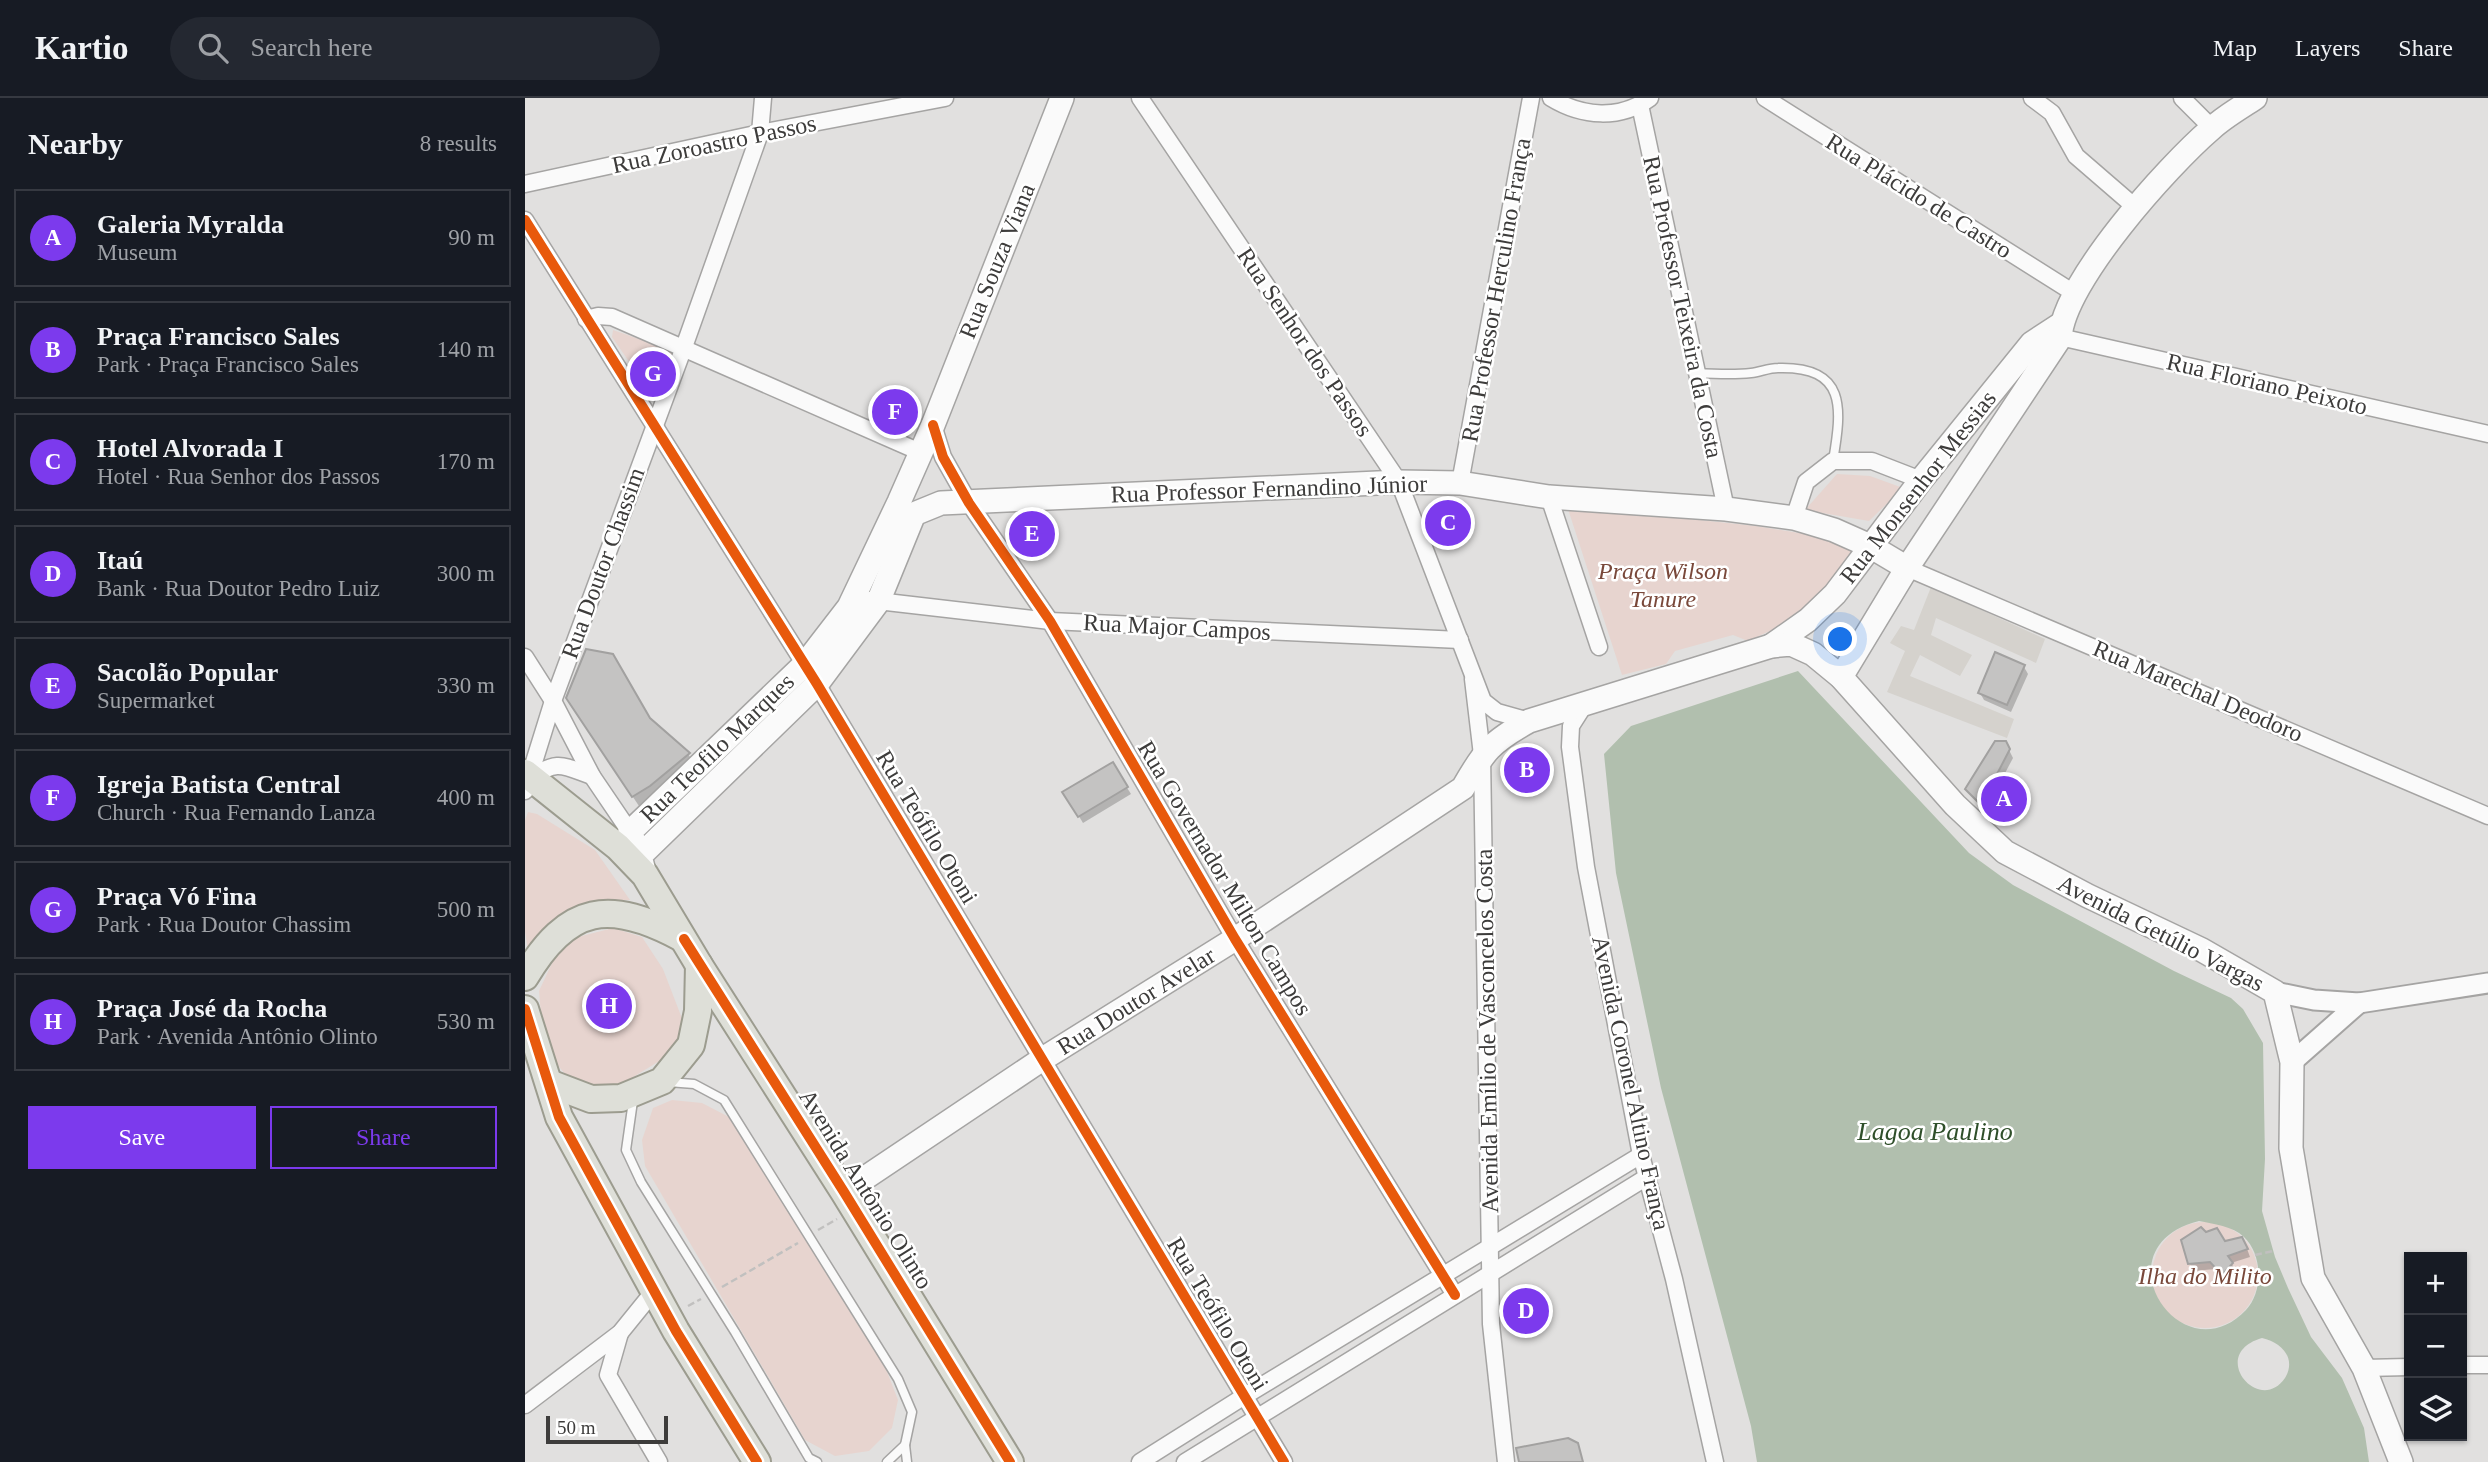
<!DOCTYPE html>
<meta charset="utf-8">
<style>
:root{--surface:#171b24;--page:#242831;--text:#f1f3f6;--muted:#9ea1a6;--line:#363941;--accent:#7c3aed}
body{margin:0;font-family:"Times New Roman",serif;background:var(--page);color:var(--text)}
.controls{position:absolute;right:21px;bottom:21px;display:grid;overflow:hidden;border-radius:0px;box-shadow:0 2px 5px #0004}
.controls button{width:63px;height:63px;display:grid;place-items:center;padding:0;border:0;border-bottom:2px solid var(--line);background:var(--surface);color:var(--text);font:35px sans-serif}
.scale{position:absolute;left:21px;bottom:18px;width:122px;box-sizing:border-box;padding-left:7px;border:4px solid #3d3c3b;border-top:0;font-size:19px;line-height:24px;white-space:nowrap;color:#3d3c3b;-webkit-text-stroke:5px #fff;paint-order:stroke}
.you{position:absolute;left:1316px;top:542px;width:24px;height:24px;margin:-18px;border:5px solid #fff;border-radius:50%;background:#1a73e8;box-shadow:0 0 0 10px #1a73e833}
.badge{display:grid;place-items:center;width:46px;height:46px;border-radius:50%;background:var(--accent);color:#fff;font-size:23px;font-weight:700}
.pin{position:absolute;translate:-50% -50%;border:4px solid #fff;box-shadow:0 2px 7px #0006}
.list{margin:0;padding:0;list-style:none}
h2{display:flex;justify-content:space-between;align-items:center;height:91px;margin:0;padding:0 28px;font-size:30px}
h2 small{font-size:23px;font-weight:400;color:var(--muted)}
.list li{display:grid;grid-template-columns:46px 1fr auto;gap:21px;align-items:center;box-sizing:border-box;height:98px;margin:0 14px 14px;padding:0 14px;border:2px solid var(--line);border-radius:0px}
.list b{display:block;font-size:26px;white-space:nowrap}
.list p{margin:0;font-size:23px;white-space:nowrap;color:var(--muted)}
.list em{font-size:23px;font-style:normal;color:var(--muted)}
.actions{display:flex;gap:14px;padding:21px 28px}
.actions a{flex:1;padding:16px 0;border:2px solid var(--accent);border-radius:0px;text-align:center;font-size:24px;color:var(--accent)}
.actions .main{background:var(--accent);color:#fff}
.icon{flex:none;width:38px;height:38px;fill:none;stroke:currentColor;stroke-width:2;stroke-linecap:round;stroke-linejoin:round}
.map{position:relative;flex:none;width:1963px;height:1364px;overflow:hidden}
header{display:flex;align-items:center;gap:42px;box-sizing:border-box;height:98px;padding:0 35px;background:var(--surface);border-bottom:2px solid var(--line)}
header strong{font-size:33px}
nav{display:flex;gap:38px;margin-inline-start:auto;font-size:24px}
.search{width:490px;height:63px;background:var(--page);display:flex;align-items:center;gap:18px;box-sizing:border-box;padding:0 24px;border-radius:38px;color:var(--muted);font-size:26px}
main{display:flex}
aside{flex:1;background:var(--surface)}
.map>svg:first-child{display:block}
.built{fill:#d5d2cd}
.green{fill:#e7d4cf}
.water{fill:#b1bfae;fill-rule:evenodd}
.shadow{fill:#0003}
.building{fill:#c4c3c2;stroke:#a2a1a0;stroke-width:2}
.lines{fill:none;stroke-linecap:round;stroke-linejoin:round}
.service-casing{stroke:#a5a4a3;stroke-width:11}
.minor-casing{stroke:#a5a4a3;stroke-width:19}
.tertiary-casing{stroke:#a5a4a3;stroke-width:23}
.secondary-casing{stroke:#a5a4a3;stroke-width:26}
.primary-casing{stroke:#9c9c8f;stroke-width:30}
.path{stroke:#c1c0bf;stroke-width:2.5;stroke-dasharray:7 3.5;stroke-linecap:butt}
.service{stroke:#fafafa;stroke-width:8}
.minor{stroke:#fafafa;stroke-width:16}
.tertiary{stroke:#fafafa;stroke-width:19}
.secondary{stroke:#fafafa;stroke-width:23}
.primary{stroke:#dedfd8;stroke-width:26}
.cycleway-casing{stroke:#fff;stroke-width:15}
.cycleway{stroke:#e8590c;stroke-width:10}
.labels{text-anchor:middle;stroke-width:5;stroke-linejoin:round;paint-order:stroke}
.street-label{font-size:24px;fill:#3d3c3b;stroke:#fff}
.park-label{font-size:24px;font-style:italic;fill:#79483a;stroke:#fff}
.water-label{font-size:26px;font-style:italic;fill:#2f4f2a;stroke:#fff}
</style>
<header>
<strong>Kartio</strong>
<div class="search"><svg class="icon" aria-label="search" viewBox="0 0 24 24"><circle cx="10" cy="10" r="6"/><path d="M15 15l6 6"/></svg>Search here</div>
<nav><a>Map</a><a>Layers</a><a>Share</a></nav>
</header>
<main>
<aside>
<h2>Nearby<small>8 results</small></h2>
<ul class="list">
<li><span class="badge">A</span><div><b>Galeria Myralda</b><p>Museum</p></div><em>90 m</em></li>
<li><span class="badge">B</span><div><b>Praça Francisco Sales</b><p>Park · Praça Francisco Sales</p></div><em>140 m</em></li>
<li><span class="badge">C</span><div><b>Hotel Alvorada I</b><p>Hotel · Rua Senhor dos Passos</p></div><em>170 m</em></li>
<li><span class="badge">D</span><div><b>Itaú</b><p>Bank · Rua Doutor Pedro Luiz</p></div><em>300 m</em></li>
<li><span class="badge">E</span><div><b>Sacolão Popular</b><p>Supermarket</p></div><em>330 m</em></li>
<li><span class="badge">F</span><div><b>Igreja Batista Central</b><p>Church · Rua Fernando Lanza</p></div><em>400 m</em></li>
<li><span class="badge">G</span><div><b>Praça Vó Fina</b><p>Park · Rua Doutor Chassim</p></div><em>500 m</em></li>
<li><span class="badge">H</span><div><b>Praça José da Rocha</b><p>Park · Avenida Antônio Olinto</p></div><em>530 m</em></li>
</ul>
<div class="actions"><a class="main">Save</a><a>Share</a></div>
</aside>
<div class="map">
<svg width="1963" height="1364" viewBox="0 0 1963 1364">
<rect width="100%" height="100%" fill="#e1e0df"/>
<polygon class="built" points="1406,489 1520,541 1511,565 1411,520 1406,537 1447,557 1435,578 1395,557 1385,578 1489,621 1482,640 1362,594 1380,553 1365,545 1376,528 1389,532"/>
<g class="green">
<path d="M88,232L149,253L137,291C132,295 129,295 123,291L87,239Z"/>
<polygon points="1312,376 1345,378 1378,390 1344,423 1280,412"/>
<polygon points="1042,408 1231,428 1286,437 1331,454 1304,493 1260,526 1223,543 1208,537 1150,553 1141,566 1097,577"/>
<circle cx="1002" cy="670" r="25"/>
<path d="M3,714L12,716L70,752L105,802C88,802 69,800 54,807C37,813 16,839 3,852L0,834V722Z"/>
<polygon points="88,830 117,839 138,871 158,923 149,954 92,989 69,992 45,982 30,964 17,929 14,893 28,863 49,840"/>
<polygon points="147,1002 177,1005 204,1019 361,1271 373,1302 367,1330 344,1353 310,1358 280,1342 120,1068 117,1042 128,1010"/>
<circle cx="1680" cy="1177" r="53"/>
</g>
<path class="water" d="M1273,573L1444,755L1488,787L1649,873L1706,900L1718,911L1738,945L1740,1061L1737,1113L1750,1159L1763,1190L1786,1239L1817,1280L1839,1330L1844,1364H1232L1226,1328L1136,990L1091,775L1079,656L1106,628ZM1674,1123C1688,1126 1708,1128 1719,1139C1738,1157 1738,1194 1721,1212C1656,1280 1571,1149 1674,1123ZM1737,1240C1756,1244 1772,1260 1760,1280C1734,1318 1682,1256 1737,1240Z"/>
<g class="shadow">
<polygon points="1499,569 1503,576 1486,614 1459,602 1455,595"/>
<polygon points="49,611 124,621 163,656 169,665 131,698 114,708"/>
<polygon points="1480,644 1488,660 1460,713 1442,691"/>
<polygon points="587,666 606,696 558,725 540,695"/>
<polygon points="1699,1145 1721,1148 1725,1159 1706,1165 1711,1173 1702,1183 1690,1171 1669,1173 1665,1166"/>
</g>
<g class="building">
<polygon points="61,551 88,556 125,620 165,655 125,688 107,699 41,600"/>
<polygon points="1470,554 1500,567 1482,607 1453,595"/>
<polygon points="1470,643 1481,643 1485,651 1456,707 1440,691"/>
<polygon points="588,664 603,689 553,719 537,694"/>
<polygon points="1676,1129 1681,1134 1692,1130 1700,1143 1717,1139 1723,1151 1703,1158 1708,1165 1697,1177 1685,1164 1663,1166 1656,1142"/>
<polygon points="1043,1340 1053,1345 1058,1364 994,1364 991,1350"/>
</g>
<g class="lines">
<g class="service-casing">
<g id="service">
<path d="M1172,275C1190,276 1208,277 1226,275C1235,274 1244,270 1253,270C1322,268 1317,310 1308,363"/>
<polyline points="143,984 169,986 199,1002 373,1281 387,1314 380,1347 362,1364"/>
<polyline points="108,1003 101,1052 116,1084 210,1234 284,1360 292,1364"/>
<polyline points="380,1347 382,1364"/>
</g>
</g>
<g class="minor-casing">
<g id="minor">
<polyline points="615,0 874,384 958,603 972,614 1004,623"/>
<path d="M1026,0C1057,19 1095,22 1125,0"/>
<polyline points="1240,0 1549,195"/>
<polyline points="1507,0 1527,15 1551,58 1610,109"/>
<polyline points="1657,0 1687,30"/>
<polyline points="1115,7 1201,411"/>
<polyline points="0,86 235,35 420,0"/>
<polyline points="0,122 292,586 759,1364"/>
<polyline points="61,221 73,218 87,219 395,354"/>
<polyline points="1526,237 1963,336"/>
<polyline points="408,327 418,359 444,405 525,523 710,841 930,1197"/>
<polyline points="935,385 1006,0"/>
<polyline points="1024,399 1074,549"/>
<polyline points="1269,420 1281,384 1308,363 1347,363 1396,382"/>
<polyline points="1382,470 1963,718"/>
<polyline points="344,502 525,523 935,542"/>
<polyline points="0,559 28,603 67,678 105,734"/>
<polyline points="948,581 957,657 966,1226 981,1364"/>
<polyline points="1060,606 1046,628 1045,649 1061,769 1116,1057 1149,1181 1190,1364"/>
<path d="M6,680C33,661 38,668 67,678"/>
<polyline points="0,693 28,603 159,249 235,35 238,0"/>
<polyline points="95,1235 83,1277 134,1364"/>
<polyline points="1937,1267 1963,1267"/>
<polyline points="1839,1270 1884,1269"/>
<polyline points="0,1307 95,1235 129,1193"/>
<polyline points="615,1364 718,1299 1116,1057"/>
<polyline points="660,1364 1122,1079"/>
</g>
</g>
<g class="tertiary-casing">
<g id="tertiary">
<polyline points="1750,894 1789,902 1834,905 1963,885"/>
<polyline points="1767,964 1834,905"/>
</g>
</g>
<g class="secondary-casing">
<g id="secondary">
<polyline points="1246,548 1283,522 1310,496 1396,382 1507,245 1536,226"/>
<path d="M1316,579L1382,470L1535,240C1538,184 1643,68 1686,31C1699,19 1715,10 1730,0"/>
<polyline points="115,758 105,734 280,566 324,509 374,404 408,327 537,0"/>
<polyline points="120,777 115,758 292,586 353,504 389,416 416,405 874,384 935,385 1024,399 1201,411 1269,420 1309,432 1345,448 1382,470"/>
<path d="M319,1094L516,962L710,841L938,690C959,653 966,644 1004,623L1246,548L1266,546L1288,556L1316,579L1430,707L1480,754L1563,798L1677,852L1750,894L1767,964L1766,1050L1788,1180L1839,1270L1876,1364"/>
</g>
</g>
<g class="primary-casing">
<g id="primary">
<polyline points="0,675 93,749 120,777 174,867 319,1094 485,1364"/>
<path d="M0,879C43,806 85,801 157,840"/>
<polyline points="0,911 34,1019 151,1233 232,1364"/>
<polyline points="24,985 66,1001 96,1000 137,983 166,947 173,913 174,867"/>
</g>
</g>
<g class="path">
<polyline points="293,1132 312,1121"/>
<polyline points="1730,1157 1748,1153"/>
<polyline points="197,1189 273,1145"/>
<polyline points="163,1208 176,1201"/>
</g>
<use href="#service" class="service"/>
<use href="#minor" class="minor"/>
<use href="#tertiary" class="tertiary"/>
<use href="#secondary" class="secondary"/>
<use href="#primary" class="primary"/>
<g class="cycleway-casing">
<g id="cycleway">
<polyline points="0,122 292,586 759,1364"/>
<polyline points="408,327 418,359 444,405 525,523 710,841 930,1197"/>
<polyline points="159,841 319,1094 485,1364"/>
<polyline points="0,911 34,1019 151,1233 232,1364"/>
</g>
</g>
<use href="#cycleway" class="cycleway"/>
</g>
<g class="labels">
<g class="street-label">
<text transform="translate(189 46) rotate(-12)" y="8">Rua Zoroastro Passos</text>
<text transform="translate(1394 98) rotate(32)" y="8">Rua Plácido de Castro</text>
<text transform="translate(472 163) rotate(-68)" y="8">Rua Souza Viana</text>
<text transform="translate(971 192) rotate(-80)" y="8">Rua Professor Herculino França</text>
<text transform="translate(1158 209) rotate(78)" y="8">Rua Professor Teixeira da Costa</text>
<text transform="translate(780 244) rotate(56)" y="8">Rua Senhor dos Passos</text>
<text transform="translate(1742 286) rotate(13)" y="8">Rua Floriano Peixoto</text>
<text transform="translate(1393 389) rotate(-52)" y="8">Rua Monsenhor Messias</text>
<text transform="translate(744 391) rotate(-2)" y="8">Rua Professor Fernandino Júnior</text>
<text transform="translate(78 465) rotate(-70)" y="8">Rua Doutor Chassim</text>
<text transform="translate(652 529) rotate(3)" y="8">Rua Major Campos</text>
<text transform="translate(1673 593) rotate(23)" y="8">Rua Marechal Deodoro</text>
<text transform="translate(192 650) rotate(-44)" y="8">Rua Teofilo Marques</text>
<text transform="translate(402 729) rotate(59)" y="8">Rua Teófilo Otoni</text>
<text transform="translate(700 780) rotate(59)" y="8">Rua Governador Milton Campos</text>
<text transform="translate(1636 835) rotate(27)" y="8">Avenida Getúlio Vargas</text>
<text transform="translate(611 903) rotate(-32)" y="8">Rua Doutor Avelar</text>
<text transform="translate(962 933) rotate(-91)" y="8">Avenida Emílio de Vasconcelos Costa</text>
<text transform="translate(1106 985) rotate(78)" y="8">Avenida Coronel Altino França</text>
<text transform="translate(341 1091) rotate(58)" y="8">Avenida Antônio Olinto</text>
<text transform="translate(693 1216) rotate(59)" y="8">Rua Teófilo Otoni</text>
</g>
<g class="park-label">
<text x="1138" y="481">Praça Wilson<tspan x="1138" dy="28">Tanure</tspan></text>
<text x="1680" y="1186">Ilha do Milito</text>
</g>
<g class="water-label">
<text x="1410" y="1042">Lagoa Paulino</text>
</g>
</g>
</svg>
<div class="controls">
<button>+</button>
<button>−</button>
<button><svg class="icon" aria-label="layers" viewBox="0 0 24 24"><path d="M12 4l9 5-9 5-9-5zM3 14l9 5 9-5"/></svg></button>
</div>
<div class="scale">50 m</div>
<div class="you"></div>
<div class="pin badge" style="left:1479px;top:701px">A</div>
<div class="pin badge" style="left:1002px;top:672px">B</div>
<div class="pin badge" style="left:923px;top:425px">C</div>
<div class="pin badge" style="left:1001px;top:1213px">D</div>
<div class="pin badge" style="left:507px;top:436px">E</div>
<div class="pin badge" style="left:370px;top:314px">F</div>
<div class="pin badge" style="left:128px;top:276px">G</div>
<div class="pin badge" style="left:84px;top:908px">H</div>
</div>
</main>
